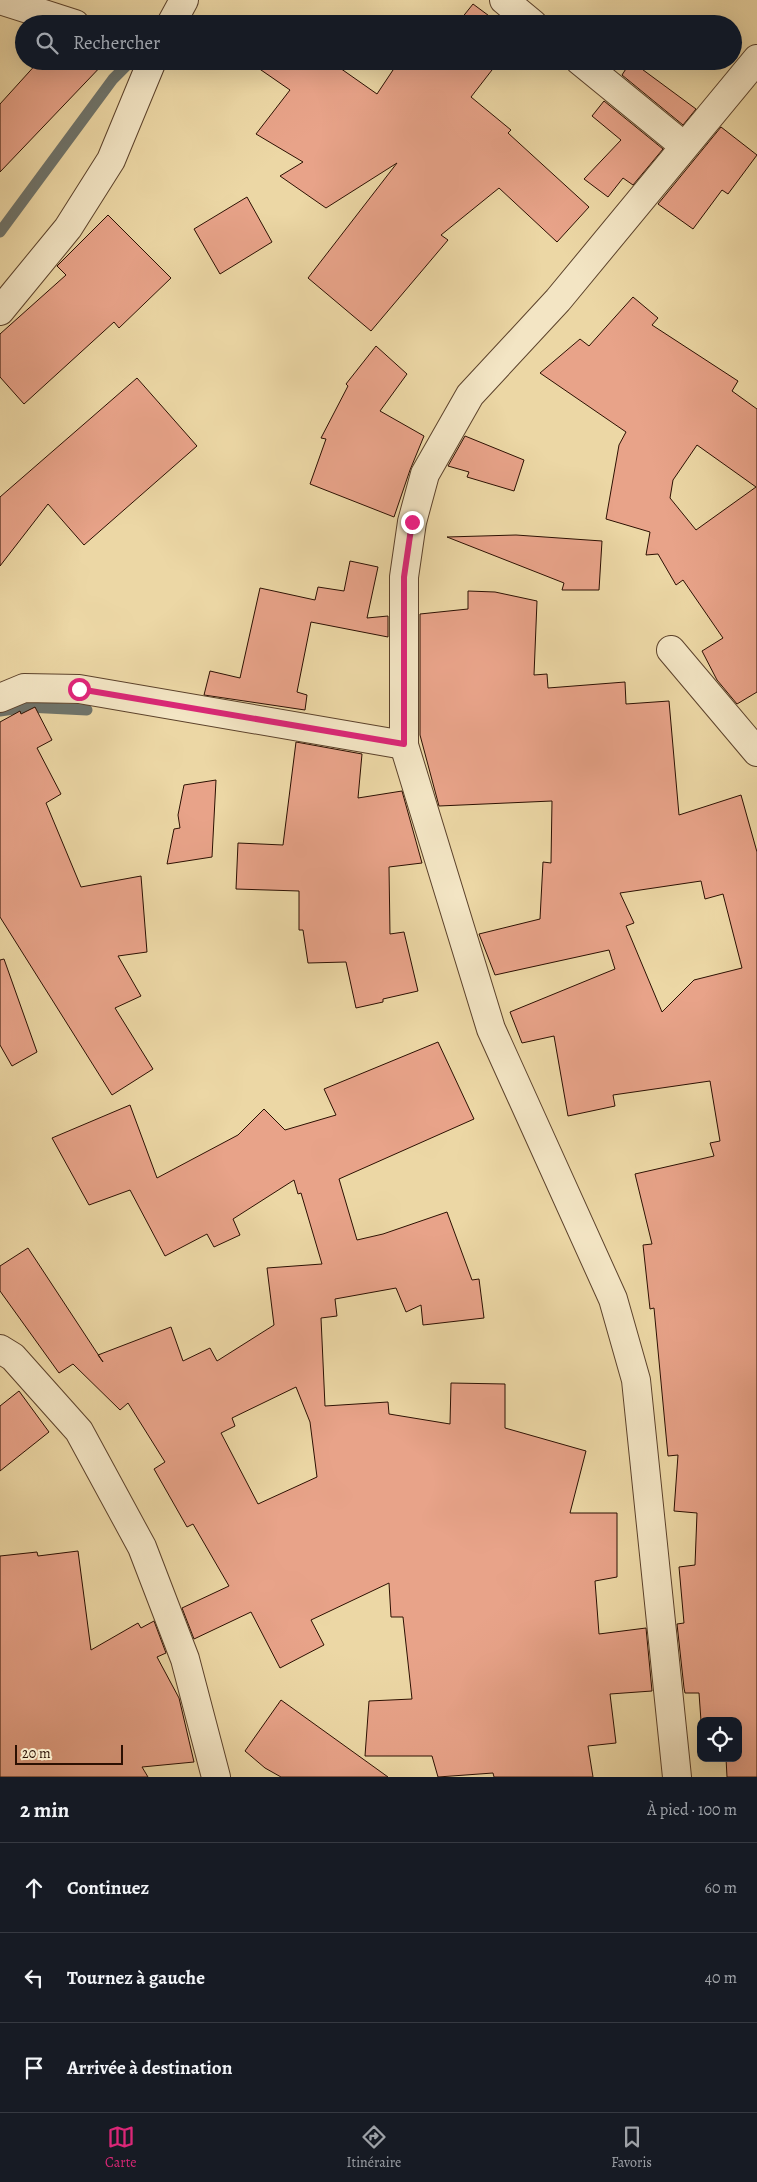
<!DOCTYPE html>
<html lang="fr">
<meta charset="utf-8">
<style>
:root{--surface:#171b24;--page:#20242c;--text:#f1f3f6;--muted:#9ea1a6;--line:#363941;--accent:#db2777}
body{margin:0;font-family:Alegreya,serif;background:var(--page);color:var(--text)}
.controls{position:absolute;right:15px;bottom:15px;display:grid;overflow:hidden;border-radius:10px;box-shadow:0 5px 20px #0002}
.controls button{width:45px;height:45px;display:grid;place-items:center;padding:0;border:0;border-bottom:1px solid var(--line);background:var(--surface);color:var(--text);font:25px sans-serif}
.scale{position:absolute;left:15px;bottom:12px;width:108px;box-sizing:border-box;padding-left:5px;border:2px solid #2c1002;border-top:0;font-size:14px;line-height:18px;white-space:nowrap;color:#2c1002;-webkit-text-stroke:4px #f3e5c4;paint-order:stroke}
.stop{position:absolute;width:15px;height:15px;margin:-11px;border:4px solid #db2777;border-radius:50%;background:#fff}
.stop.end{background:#db2777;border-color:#fff;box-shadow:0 1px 5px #0008}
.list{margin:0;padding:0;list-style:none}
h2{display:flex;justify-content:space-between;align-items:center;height:65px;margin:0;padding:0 20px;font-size:21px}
h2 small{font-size:16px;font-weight:400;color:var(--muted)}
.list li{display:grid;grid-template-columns:32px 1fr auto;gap:15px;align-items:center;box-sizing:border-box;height:90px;padding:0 20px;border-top:1px solid var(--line)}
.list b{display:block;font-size:19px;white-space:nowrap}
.list em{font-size:16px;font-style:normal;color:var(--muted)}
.icon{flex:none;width:28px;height:28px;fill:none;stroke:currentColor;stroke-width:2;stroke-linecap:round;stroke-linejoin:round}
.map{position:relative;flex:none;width:757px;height:1777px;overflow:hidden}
.search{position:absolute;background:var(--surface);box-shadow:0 5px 20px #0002;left:15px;right:15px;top:15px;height:55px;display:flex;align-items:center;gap:12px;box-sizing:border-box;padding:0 18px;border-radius:28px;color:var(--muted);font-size:19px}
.sheet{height:335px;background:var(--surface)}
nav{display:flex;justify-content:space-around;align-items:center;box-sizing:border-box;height:70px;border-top:1px solid var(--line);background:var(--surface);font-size:14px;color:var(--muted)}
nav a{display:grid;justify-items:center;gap:2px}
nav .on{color:var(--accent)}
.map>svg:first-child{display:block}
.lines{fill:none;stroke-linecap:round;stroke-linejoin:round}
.stream{stroke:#6f746b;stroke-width:11}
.building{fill:#e8a389;stroke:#2c1002;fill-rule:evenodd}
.minor-casing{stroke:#5c422b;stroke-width:30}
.minor{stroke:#f3e5c4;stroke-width:28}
.route{stroke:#db2777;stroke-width:6}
</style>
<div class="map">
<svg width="757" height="1777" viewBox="0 0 757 1777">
<rect width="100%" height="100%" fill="#ecd7a5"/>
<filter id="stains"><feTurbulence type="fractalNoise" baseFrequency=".004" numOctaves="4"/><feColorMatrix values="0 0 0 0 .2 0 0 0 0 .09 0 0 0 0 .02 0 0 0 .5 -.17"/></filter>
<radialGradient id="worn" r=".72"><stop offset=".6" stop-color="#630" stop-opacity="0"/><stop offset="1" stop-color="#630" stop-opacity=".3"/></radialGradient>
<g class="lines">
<g class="stream">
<polyline points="0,232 113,79 131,61"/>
<polyline points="0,711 27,707 87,710"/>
</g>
</g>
<g class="building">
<polygon points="473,4 500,24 457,24"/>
<polygon points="39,61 106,61 0,172 0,104"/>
<polygon points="248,61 330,61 377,94 399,61 499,61 471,97 511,130 508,133 589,207 557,242 499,188 441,235 448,240 371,331 308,278 397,163 326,208 280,176 303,162 256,134 290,90"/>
<polygon points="631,61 696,109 683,125 622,75"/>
<polygon points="604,101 663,149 633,185 623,178 608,197 584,179 621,140 592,116"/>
<polygon points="721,127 757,155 728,194 722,190 693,229 658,204"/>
<polygon points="247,197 272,242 220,274 194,229"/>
<polygon points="108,215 171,278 119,328 114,322 24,404 0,377 0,334 66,275 57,266"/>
<path d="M633,297L658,318L652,325L738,381L732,391L757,409V692L737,704L717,680L702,651L723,638L683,580L676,585L658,554L646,555L650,532L606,519L619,445L626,432L540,373L580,339L589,346ZM697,445L756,487L696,530L670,498L673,480Z"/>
<polygon points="376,346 407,374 380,411 424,436 410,470 394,517 310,484 326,439 321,438 348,386 346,384"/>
<polygon points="137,378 197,446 84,545 48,504 0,566 0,497"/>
<polygon points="465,436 524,460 514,491 467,477 469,472 448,466"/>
<polygon points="516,535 602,541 599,590 562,590 564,583 447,537"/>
<polygon points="350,561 378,567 367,618 388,616 388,637 311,622 297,692 307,695 305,710 204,695 210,671 240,678 260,588 315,600 318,587 344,591"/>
<path d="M468,591L495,592L537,601L534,675L547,674L548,688L625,682L626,704L669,701L679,815L741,795L757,852V1777H727L726,1758H738V1721H701L699,1693H685L684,1688L677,1624L684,1623L679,1567L695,1565L697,1513L674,1511L678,1455L668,1456L654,1308L650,1309L643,1245L652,1244L635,1174L714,1156L710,1143L720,1141L710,1081L613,1095L615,1106L568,1116L554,1036L522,1043L510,1012L615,969L609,950L495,975L479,934L540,919L543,862L551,863L552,801L439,806L420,735V614L468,609ZM701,881L705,899L723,894L742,968L694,980L662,1012L626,926L634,923L620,893Z"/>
<polygon points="35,707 52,740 37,748 61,794 46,803 81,887 141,876 147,952 118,956 141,996 115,1008 153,1069 112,1095 0,917 0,722 20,711 21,714"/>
<polygon points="296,742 362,754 358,798 402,791 422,863 389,867 390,934 404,932 418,991 383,999 383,1002 356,1008 346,962 308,963 303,930 299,930 299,891 236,889 238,843 283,845"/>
<polygon points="216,780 212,857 167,864 174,829 180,828 178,815 184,785"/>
<polygon points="4,959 37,1052 12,1066 0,1045 0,960"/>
<path d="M438,1042L474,1119L339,1179L357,1240L383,1234L447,1212L472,1280L479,1279L484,1318L423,1325L421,1305L406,1312L396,1288L335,1299L337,1316L321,1318L325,1406L388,1402L389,1414L450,1424L451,1383L505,1384V1428L586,1451L570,1513H617V1577L595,1581L599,1634L646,1628L652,1691L610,1694L616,1743L588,1746L593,1777H494L493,1773L438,1777L432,1756H365L369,1701L412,1699L403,1617H391L389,1583L311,1620L324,1645L280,1668L251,1612L194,1639L182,1608L229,1586L193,1524L187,1527L154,1469L165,1462L128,1403L120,1410L73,1364L59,1373L0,1291V1266L28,1248L103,1362L98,1355L171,1327L183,1361L210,1348L217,1361L274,1325L267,1268L322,1264L301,1193L298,1194L294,1180L233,1219L240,1235L214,1247L207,1234L165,1256L130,1190L89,1205L52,1138L130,1105L157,1178L238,1135L264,1109L285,1130L336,1115L324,1089ZM296,1387L310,1422L317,1477L258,1504L221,1433L235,1426L232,1418Z"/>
<polygon points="19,1391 49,1432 0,1471 0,1406"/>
<polygon points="78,1551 91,1650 138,1623 141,1628 154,1621 166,1653 157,1657 179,1698 194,1762 142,1767 148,1777 0,1777 0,1556 37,1552 38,1556"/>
<polygon points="281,1700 388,1777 281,1777 265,1768 245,1751"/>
</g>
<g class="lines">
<g class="minor-casing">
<g id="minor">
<polyline points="0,0 75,24"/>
<polyline points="504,0 533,24"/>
<polyline points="171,24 184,0"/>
<polyline points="580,61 684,146"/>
<polyline points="0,311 68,228 111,160 152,61"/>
<polyline points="671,650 757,752"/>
<polyline points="0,698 24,688 79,689 404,745"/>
<polyline points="0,1349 13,1357 79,1431 142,1547 185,1659 216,1777"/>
<polyline points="677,1777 636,1380 613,1299 491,1029 404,745 404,577 412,522 425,474 470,395 558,300 757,59"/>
</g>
</g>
<use href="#minor" class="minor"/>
</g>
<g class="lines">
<polyline class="route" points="79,689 404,744 404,577 412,522"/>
</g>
<rect width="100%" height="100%" filter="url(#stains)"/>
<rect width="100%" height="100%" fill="url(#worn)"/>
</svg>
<div class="controls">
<button><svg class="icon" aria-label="locate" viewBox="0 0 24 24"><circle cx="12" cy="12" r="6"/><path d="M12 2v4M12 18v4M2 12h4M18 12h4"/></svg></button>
</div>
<div class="scale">20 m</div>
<div class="stop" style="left:79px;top:689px"></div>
<div class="stop end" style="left:412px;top:522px"></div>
<div class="search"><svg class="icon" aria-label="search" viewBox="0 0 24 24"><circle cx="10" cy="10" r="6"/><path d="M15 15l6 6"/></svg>Rechercher</div>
</div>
<section class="sheet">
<h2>2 min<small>À pied · 100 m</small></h2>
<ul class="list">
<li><svg class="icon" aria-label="ahead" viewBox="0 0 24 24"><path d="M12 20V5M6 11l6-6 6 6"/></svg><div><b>Continuez</b></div><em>60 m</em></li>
<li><svg class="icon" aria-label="left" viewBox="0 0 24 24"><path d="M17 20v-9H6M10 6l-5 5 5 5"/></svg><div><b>Tournez à gauche</b></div><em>40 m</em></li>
<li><svg class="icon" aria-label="arrive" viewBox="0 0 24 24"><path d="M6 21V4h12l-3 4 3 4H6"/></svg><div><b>Arrivée à destination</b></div></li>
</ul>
</section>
<nav>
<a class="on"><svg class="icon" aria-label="map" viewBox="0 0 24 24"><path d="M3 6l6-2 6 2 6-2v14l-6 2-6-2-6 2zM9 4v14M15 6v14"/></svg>Carte</a>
<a><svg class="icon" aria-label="directions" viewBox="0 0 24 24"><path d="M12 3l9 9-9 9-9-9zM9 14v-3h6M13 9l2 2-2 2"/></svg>Itinéraire</a>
<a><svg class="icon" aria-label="saved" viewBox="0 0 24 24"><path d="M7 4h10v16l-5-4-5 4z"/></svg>Favoris</a>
</nav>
